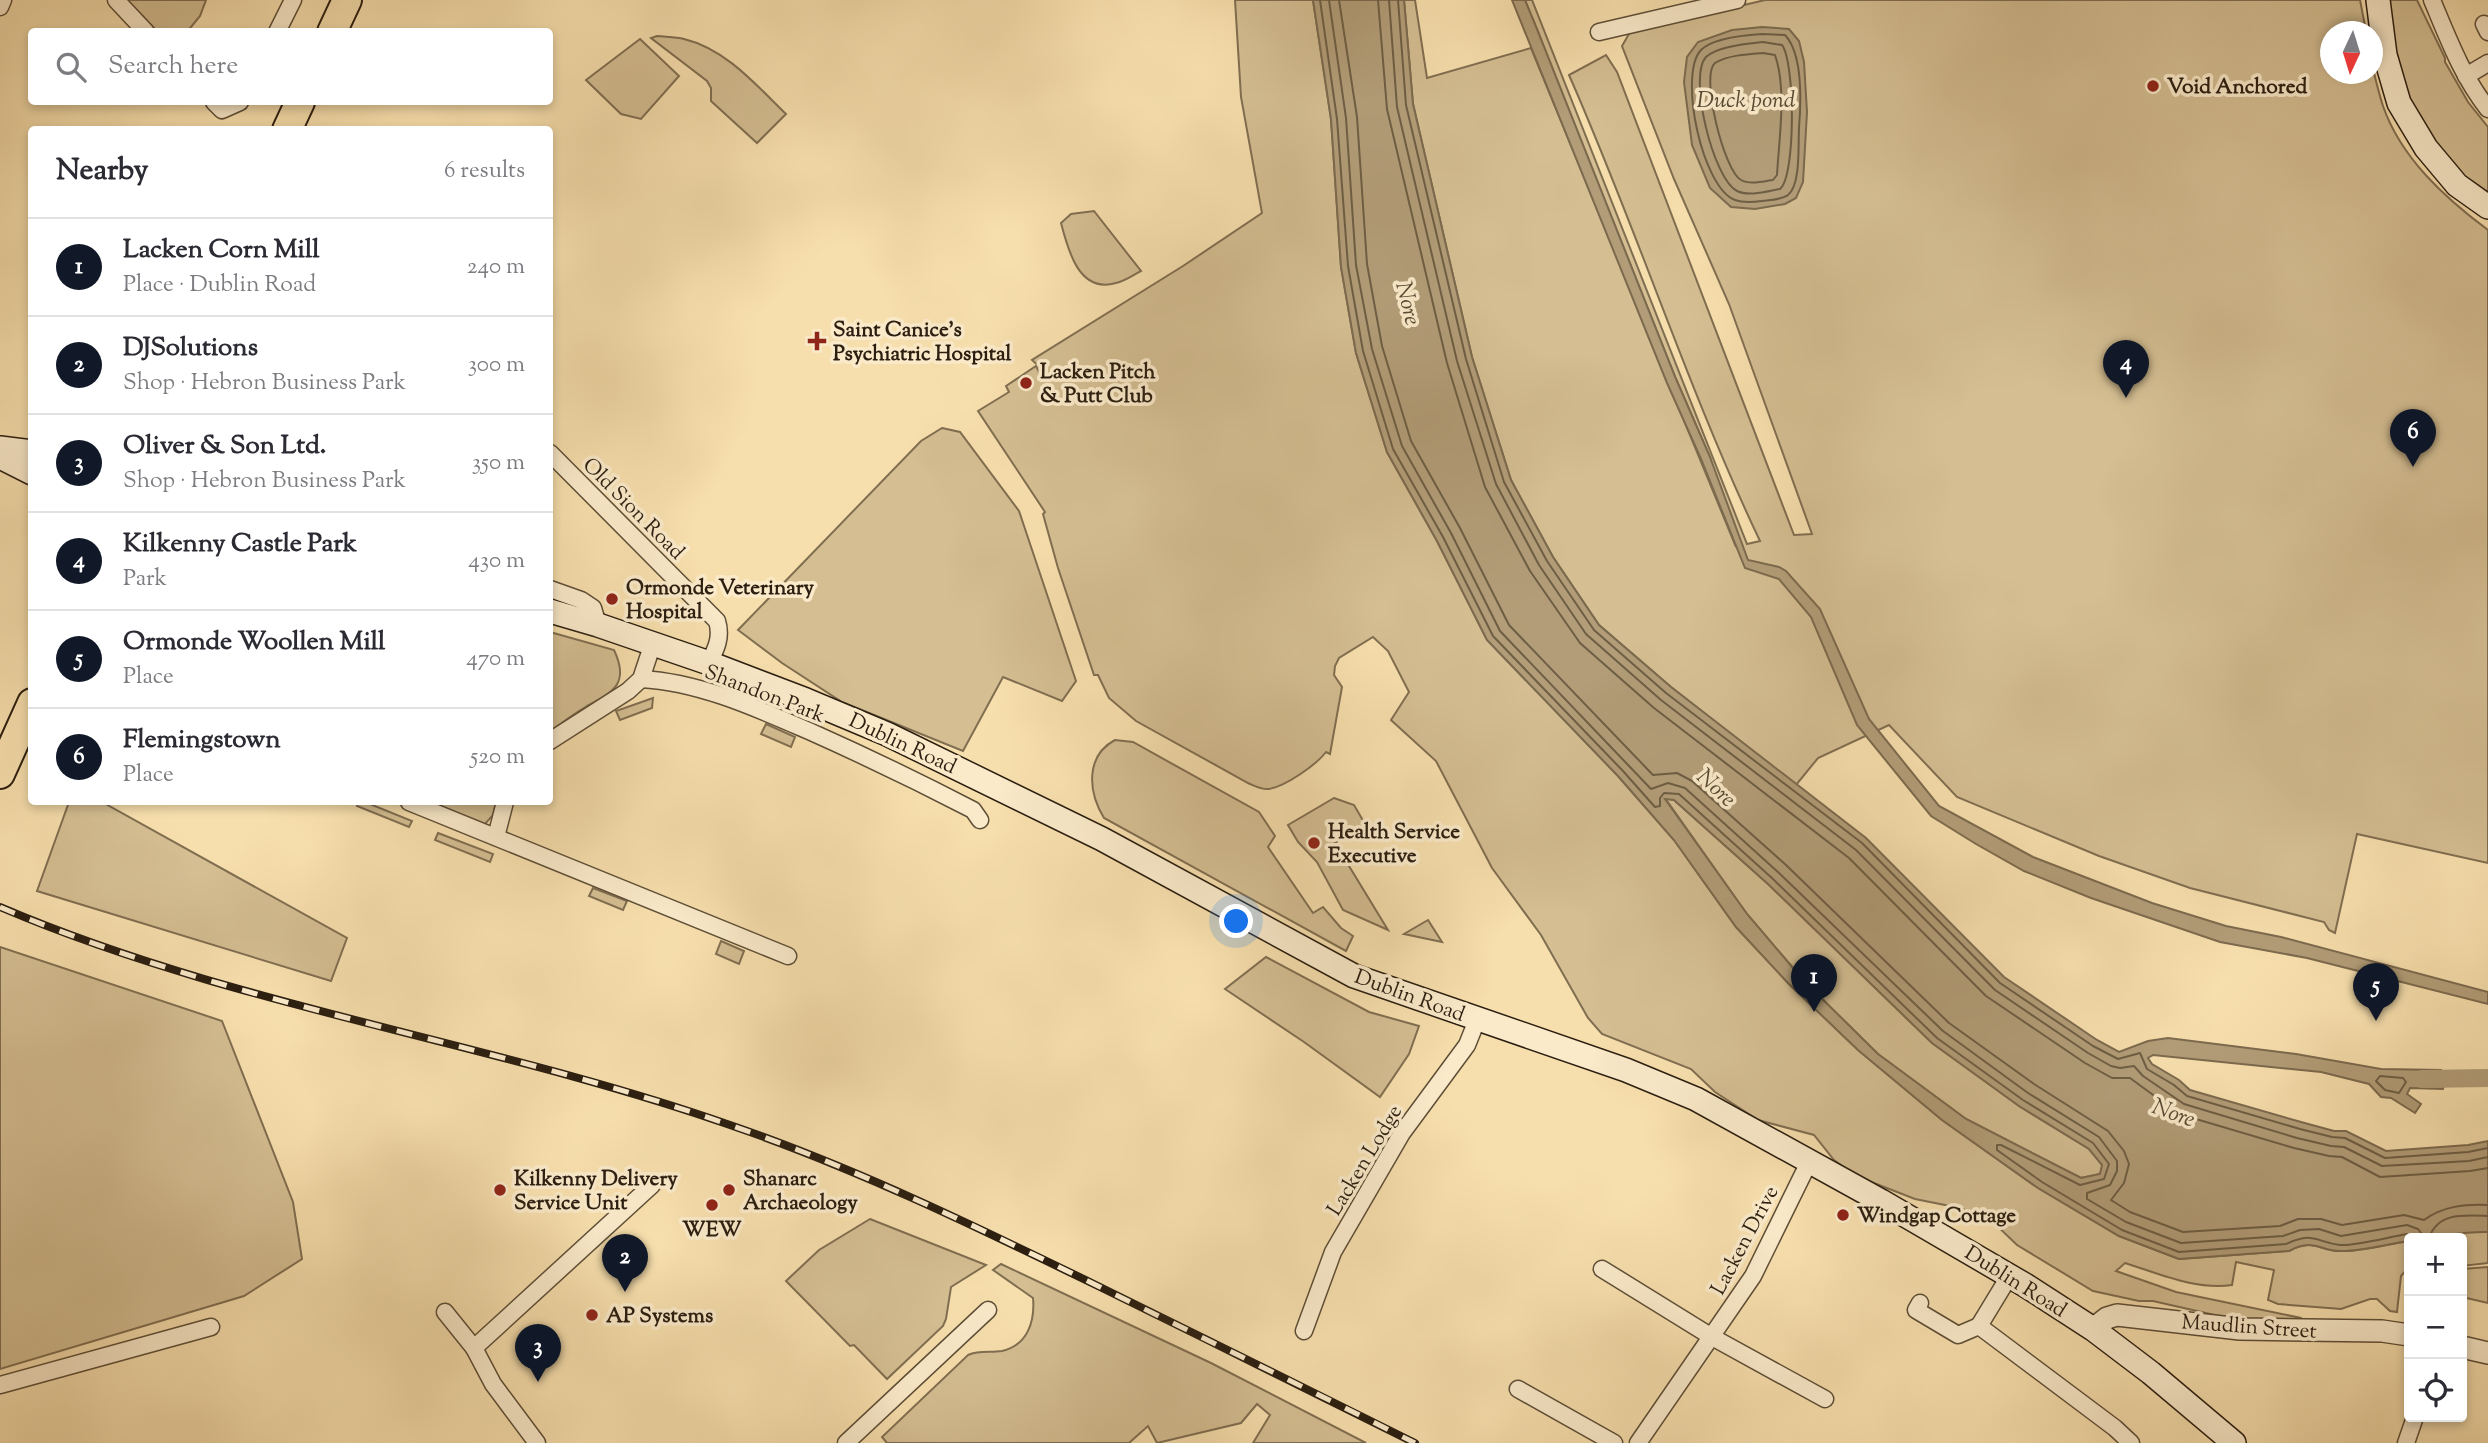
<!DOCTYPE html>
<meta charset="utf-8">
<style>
:root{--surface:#fff;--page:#f2f2f3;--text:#2b2b33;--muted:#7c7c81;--line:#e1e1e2;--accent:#111827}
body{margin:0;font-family:"Sorts Mill Goudy",serif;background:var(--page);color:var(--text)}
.controls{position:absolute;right:21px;bottom:21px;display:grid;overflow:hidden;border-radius:7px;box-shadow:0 4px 10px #0003}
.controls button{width:63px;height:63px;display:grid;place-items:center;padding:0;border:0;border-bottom:2px solid var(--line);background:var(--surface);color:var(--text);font:35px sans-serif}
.compass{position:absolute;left:2320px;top:21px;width:63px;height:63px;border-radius:50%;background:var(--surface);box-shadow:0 4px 10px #0003;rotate:184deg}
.you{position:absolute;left:1237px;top:922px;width:24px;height:24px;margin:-18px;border:5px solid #fff;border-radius:50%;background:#1a73e8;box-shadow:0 0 0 10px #1a73e833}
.badge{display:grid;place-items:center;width:46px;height:46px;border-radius:50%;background:var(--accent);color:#fff;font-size:23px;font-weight:700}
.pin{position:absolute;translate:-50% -58px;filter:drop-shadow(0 2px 4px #0008)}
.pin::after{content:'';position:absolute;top:37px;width:24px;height:21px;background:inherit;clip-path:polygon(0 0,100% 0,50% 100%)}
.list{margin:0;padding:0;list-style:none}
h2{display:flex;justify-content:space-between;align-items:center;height:91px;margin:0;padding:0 28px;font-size:30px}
h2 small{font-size:23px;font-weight:400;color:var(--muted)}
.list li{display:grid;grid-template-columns:46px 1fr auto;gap:21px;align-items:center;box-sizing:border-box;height:98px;padding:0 28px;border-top:2px solid var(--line)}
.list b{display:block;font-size:26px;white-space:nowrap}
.list p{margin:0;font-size:23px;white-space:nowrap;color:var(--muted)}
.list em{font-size:23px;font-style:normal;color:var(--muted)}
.icon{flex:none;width:38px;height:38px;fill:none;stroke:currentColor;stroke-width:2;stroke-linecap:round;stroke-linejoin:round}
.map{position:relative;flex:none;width:2488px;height:1443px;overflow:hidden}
.search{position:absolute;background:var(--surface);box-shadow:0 4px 10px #0003;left:28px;top:28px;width:525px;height:77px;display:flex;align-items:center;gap:18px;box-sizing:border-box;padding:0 24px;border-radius:7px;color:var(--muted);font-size:26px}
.panel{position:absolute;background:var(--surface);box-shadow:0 4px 10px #0003;left:28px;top:126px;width:525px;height:679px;border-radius:7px}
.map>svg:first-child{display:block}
.green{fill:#d4be92;stroke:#806e51;stroke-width:2}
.water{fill:#b29d78;stroke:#7c6a4e;stroke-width:2;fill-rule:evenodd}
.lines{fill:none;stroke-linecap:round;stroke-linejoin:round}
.shore{stroke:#6e5e44;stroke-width:2}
.canal{stroke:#b29d78;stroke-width:18}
.minor-casing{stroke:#5e4e37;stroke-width:19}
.tertiary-casing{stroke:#5e4e37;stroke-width:24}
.secondary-casing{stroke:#2b1e10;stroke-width:26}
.trunk-casing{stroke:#2b1e10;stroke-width:32}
.minor{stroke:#faeaca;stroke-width:16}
.tertiary{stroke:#faeaca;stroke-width:21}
.secondary{stroke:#faeaca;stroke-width:23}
.trunk{stroke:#f7dfad;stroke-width:28}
.rail-casing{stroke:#2b1e10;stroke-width:8}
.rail{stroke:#faeaca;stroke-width:5;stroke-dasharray:16;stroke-linecap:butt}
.poi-dot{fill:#8f2418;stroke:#faeaca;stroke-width:2.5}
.labels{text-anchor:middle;stroke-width:7;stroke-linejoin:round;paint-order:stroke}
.poi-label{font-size:21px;font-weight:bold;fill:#2b1e10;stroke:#faeaca;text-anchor:start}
.street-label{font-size:21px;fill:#2b1e10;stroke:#faeaca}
.water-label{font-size:23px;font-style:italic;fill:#5a4a34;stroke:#faeaca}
</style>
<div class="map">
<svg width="2488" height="1443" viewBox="0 0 2488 1443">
<rect width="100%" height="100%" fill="#f7dfad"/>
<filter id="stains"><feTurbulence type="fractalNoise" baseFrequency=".00286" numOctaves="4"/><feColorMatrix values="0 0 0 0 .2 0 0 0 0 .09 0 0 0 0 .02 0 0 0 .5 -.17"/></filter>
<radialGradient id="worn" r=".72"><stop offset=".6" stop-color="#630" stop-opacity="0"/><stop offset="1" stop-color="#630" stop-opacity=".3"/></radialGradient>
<g class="green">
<polygon points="127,0 206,0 200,16 187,32 157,31"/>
<path d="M1235,0H1313L1331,119L1341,267L1356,353L1387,452L1437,541L1487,640L1618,776L1674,840L1736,927L1788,983L1858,1050L1942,1120L2038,1188L2119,1236L2179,1259L2289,1251C2315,1237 2320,1252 2342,1251C2364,1251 2388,1244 2409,1241V1267L2401,1276L2397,1312L2390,1311L2377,1299H2370L2341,1309L2278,1304L2268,1300L2274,1270L2236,1262L2232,1285C2195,1290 2160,1274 2125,1263L2116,1271L2176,1292L2301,1318L2303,1320L2241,1321L2153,1301H2139L2093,1291L2017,1245L1990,1219L1960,1208L1915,1199L1856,1176L1834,1160L1814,1135L1758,1120L1715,1092L1691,1069L1602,1034L1588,1018L1541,935L1492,868L1436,761L1391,720L1409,692L1388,651L1373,637L1339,658L1335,666L1334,675L1342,687L1330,754L1326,752C1316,765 1286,786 1269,789C1262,790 1255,786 1248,783L1136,721L1109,698L1098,675H1094L1058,568L1043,514L1045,512L978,411L1009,392L1006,386L1036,366L1039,372L1043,370L1032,360L1183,266L1262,213L1241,97Z"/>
<path d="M1404,0H1415L1427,78L1531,48L1736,547L1710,457L1676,379L1525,0H1532L1747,544L1760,541C1688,390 1637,229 1569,75L1606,55L1617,72L1794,535L1812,534L1729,304L1674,179L1622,46L1630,32L1765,0H2360L2366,31L2330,32V74H2372L2373,69C2376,81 2379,94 2383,106C2401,158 2445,198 2488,230V863L2357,834L2335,933L2329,930L2324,922L2190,888L2099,856L1957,797L1889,725L1818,758L1796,785L1671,687L1599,625L1553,557L1511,480L1472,357L1413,104Z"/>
<polygon points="2387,0 2417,0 2445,58 2445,62 2468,102 2488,127 2488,199 2456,172 2409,103 2394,54"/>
<path d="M657,36C666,37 676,37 684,39C726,49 757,86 786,114L757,143L711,101V88L707,81L651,38Z"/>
<polygon points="640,39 679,76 641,119 621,114 586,80"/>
<path d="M1094,211L1141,271C1133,275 1125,281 1116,283C1079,294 1068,250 1061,223L1071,214Z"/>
<polygon points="942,428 960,432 1019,511 1076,681 1062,701 1003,677 963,751 842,702 782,663 738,630 921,441"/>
<path d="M550,632L614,650C630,684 613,692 587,706C574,714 561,723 550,732Z"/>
<polygon points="653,698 652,708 620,720 616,711"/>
<polygon points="766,724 795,737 791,747 761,734"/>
<path d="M1115,740L1133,742L1259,812L1275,836L1268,847L1313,913L1323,907L1341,928L1353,936L1346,951L1104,818C1088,792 1085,756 1115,740Z"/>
<polygon points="1334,798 1354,805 1365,824 1335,843 1388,930 1343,910 1317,862 1298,842 1288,825"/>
<polygon points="1665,798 1674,800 1768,884 1932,1043 2019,1106 2089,1149 2103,1165 2100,1174 2081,1178 1966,1119 1878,1054 1805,982 1747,914"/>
<polygon points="69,802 102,802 347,938 331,981 37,891"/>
<polygon points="359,802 365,802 412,821 409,827 357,806"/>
<polygon points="430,802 496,802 493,815 485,824 479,823"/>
<polygon points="438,833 493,854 490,862 435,840"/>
<polygon points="593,888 627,901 623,910 589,896"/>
<polygon points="1428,920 1442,942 1404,934"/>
<polygon points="721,941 744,951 739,964 716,954"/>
<polygon points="0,947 222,1021 293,1202 302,1259 244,1296 0,1369"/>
<polygon points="1266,957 1369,1012 1419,1026 1409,1054 1380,1097 1304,1042 1225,989"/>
<polygon points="870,1219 986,1265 951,1287 946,1319 943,1326 887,1379 854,1345 850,1346 786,1281 819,1250"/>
<polygon points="2471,1231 2488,1232 2488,1263 2462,1266 2462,1238 2426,1238"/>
<path d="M1001,1264L1211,1363L1366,1443H1253L1270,1415L1257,1404L1241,1423L1157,1443L1148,1426L1129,1443H887L882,1437L968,1355C980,1350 990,1353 1002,1351C1028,1345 1035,1321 1033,1298L993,1270Z"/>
<polygon points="2488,1267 2488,1303 2462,1297 2462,1269"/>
</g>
<g class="water">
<path d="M1313,0H1404L1413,104L1472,357L1511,480L1553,557L1599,625L1671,687L1866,838L2004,977L2097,1040L2119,1052L2148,1041L2168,1038L2296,1054L2381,1069L2441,1070L2445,1078L2443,1089L2410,1088L2407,1094L2421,1104L2415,1113L2391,1098L2381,1097L2369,1084L2321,1072L2153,1055L2148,1058L2152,1064L2179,1080L2190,1090L2301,1122L2334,1131H2346L2386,1151L2468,1145L2488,1141V1232C2461,1231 2436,1238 2409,1238V1241C2387,1244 2364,1251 2342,1251C2320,1252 2315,1237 2289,1251L2179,1259L2119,1236L2038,1188L1942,1120L1858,1050L1788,983L1736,927L1674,840L1618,776L1487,640L1437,541L1387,452L1356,353L1341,267L1331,119ZM1665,799L1674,800L1768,884L1932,1043L2019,1106L2089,1149L2102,1165L2100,1174L2081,1178L1966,1119L1878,1054L1805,982L1747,914Z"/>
<polygon points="1512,0 1525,0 1537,29 1676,379 1710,457 1748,560 1779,567 1786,571 1820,609 1869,719 1939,806 2033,857 2152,903 2226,926 2281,937 2488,992 2488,1004 2307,958 2220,942 2091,898 2024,871 1976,844 1931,816 1857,725 1811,617 1779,579 1745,568 1701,459 1667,383"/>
<polygon points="1762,27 1789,29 1799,41 1804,62 1807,112 1803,182 1796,198 1785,204 1755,209 1731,207 1710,188 1692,145 1684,82 1687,57 1698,42 1732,30"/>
</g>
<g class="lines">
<g class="shore">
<path d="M1320,0L1337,119L1348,266L1363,351L1393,449L1443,537L1493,636L1623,771L1655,807L1660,806V798L1664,793L1679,794L1773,879L1937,1038L2023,1100L2093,1143L2109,1164L2104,1179L2080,1185L2001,1145H1997V1150L2042,1182L2122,1230L2179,1252L2286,1244C2314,1231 2315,1242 2340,1245C2356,1246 2389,1237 2407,1234L2415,1238"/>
<polyline points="1329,0 1346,118 1356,265 1372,349 1402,446 1451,533 1500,631 1651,789 1668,783 1685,788 1779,873 1943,1031 2028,1093 2099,1137 2117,1161 2117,1171 2110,1185 2087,1193 2087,1199 2126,1222 2181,1243 2283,1236 2300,1230 2319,1229 2341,1236 2407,1225 2418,1229 2425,1238"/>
<path d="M1339,0L1357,117L1367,264L1382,346L1411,441L1460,528L1509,625L1653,775L1677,773L1692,781L1786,865L1949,1023L2034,1084L2108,1131L2124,1151L2129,1164L2124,1183L2111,1200L2130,1212L2183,1232L2280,1226L2298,1219H2321L2342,1225L2404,1215L2424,1220C2443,1206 2465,1204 2488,1205"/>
<polyline points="1378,0 1387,109 1447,363 1485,487 1530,571 1580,643 1654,708 1849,858 1986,996 2085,1063 2112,1078 2130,1078 2179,1114 2294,1148 2329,1156 2342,1157 2380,1177 2470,1171 2488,1168"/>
<polyline points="1389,0 1397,107 1457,361 1496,484 1539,565 1586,634 1661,700 1856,850 1995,990 2088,1053 2111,1066 2120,1068 2134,1066 2143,1076 2184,1104 2297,1138 2331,1146 2344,1147 2382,1166 2469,1161 2488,1157"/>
<polyline points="1398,0 1406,105 1466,359 1504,482 1547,561 1594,630 1666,693 1862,843 2000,983 2093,1046 2118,1059 2140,1053 2147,1069 2174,1085 2187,1096 2300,1129 2332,1137 2345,1138 2385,1158 2468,1152 2488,1148"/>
<path d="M1762,34L1785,35C1803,54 1801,103 1799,128C1798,144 1801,185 1788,195C1781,200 1770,200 1762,201C1754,202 1743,203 1735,200C1702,188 1678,74 1701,50C1713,38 1746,35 1762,34Z"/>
<path d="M1763,42L1782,45C1795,62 1796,176 1780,189C1768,191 1749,197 1737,191C1713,179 1688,76 1706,57C1718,46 1748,44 1763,42Z"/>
<path d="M1763,53L1775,55C1787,89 1779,139 1777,175L1773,180C1764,181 1750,185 1741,180C1724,171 1700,75 1715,63C1728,55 1749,54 1763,53Z"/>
<polygon points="2380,1076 2403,1078 2406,1082 2399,1093 2385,1090 2376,1081"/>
<path d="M2429,1238C2438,1212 2464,1215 2488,1216"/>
</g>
<polyline class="canal" points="2422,1079 2488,1078"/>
<g class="minor-casing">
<g id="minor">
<polyline points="116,0 146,32"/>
<path d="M2432,0C2448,38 2462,76 2488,109"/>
<polyline points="0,7 3,0"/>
<polyline points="2484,24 2488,32"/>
<polyline points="277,32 293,0"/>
<polyline points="1599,32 1737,0"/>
<polyline points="2466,76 2488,63"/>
<polyline points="214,102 222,110 240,102"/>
<path d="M550,453L717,621C722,637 716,649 709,663"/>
<polyline points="550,589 581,600 593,608 598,625"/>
<path d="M641,679C699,682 756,708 809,731C865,756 919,782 973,810L980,820"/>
<polyline points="550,741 628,691 641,679 653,643"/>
<polyline points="409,802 788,956"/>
<polyline points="496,837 505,802"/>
<polyline points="1602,1269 1712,1337 1825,1399"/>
<polyline points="2010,1275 1979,1326 2115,1428 2131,1443"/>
<polyline points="1920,1303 1916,1310 1958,1335 1979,1326"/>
<polyline points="445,1312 474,1348"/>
<polyline points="1304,1331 1333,1252 1402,1133 1467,1045 1477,1020"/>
<polyline points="0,1385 211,1327"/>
<polyline points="1518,1389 1614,1443"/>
<polyline points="537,1443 493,1384 474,1348 652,1185"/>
<polyline points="846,1443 988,1310"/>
<polyline points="1638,1443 1753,1276 1809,1162"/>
<polyline points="2406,1443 2415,1417"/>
</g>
</g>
<g class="tertiary-casing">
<g id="tertiary">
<polyline points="2093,1329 2107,1318 2117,1315 2240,1329 2382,1331 2409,1335"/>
<polyline points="2462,1347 2488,1353"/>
</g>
</g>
<g class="secondary-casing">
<g id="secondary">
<polyline points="2378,0 2385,55 2399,103 2426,148 2457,185 2488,207"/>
<polyline points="0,448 32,452"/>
<polyline points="0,457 32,473"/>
<polyline points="550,611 598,625 709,663 806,700 887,734 1102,839 1354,976 1626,1070 1696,1099 1881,1201 2025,1285 2093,1329 2151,1373 2234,1443"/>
</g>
</g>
<g class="trunk-casing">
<g id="trunk">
<polyline points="332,32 347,0"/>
<polyline points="287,130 300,102"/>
<polyline points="0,774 32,703"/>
</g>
</g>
<use href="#minor" class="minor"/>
<use href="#tertiary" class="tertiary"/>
<use href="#secondary" class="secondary"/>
<use href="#trunk" class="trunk"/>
<g class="rail-casing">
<path id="rail" d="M0,907C234,1007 490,1041 730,1125C858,1169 979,1228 1100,1287C1205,1339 1310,1390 1415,1443"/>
</g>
<use href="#rail" class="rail"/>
</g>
<g class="poi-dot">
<circle cx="2153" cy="86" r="7"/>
<path d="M813.5 330.5h7v7h7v7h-7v7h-7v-7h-7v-7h7z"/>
<circle cx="1026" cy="383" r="7"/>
<circle cx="612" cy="599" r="7"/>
<circle cx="1314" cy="843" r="7"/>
<circle cx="500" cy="1190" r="7"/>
<circle cx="729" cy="1190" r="7"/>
<circle cx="712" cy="1205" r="7"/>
<circle cx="1843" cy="1215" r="7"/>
<circle cx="592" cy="1315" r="7"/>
</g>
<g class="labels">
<g class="poi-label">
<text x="2167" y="93">Void Anchored</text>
<text x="833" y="336">Saint Canice's<tspan x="833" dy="24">Psychiatric Hospital</tspan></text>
<text x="1040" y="378">Lacken Pitch<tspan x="1040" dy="24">&amp; Putt Club</tspan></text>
<text x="626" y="594">Ormonde Veterinary<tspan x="626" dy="24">Hospital</tspan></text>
<text x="1328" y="838">Health Service<tspan x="1328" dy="24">Executive</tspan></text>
<text x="514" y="1185">Kilkenny Delivery<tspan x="514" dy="24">Service Unit</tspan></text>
<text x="743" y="1185">Shanarc<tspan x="743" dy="24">Archaeology</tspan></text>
<text x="1857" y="1222">Windgap Cottage</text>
<text x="712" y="1236" text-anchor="middle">WEW</text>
<text x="606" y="1322">AP Systems</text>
</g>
<g class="street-label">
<text transform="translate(634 508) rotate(45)" y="7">Old Sion Road</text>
<text transform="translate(765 693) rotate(21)" y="7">Shandon Park</text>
<text transform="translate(903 743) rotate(25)" y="7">Dublin Road</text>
<text transform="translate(1410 995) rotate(20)" y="7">Dublin Road</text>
<text transform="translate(1364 1160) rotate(-59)" y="7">Lacken Lodge</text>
<text transform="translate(1744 1240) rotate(-62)" y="7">Lacken Drive</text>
<text transform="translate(2016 1281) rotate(32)" y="7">Dublin Road</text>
<text transform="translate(2249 1326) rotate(4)" y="7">Maudlin Street</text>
</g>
<g class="water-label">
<text x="1746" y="107">Duck pond</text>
<text transform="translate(1409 303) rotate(76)" y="8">Nore</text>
<text transform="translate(1717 787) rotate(43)" y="8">Nore</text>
<text transform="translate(2174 1112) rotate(20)" y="8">Nore</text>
</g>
</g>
<rect width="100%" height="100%" filter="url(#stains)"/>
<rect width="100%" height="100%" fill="url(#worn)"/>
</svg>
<div class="controls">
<button>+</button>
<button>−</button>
<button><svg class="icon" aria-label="locate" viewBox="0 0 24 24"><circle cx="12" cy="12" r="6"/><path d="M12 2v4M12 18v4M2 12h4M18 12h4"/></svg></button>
</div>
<svg class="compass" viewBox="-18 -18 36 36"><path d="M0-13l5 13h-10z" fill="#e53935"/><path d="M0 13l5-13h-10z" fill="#7c7c81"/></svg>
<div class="you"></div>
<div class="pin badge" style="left:1814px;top:1012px">1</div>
<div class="pin badge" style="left:625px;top:1292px">2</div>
<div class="pin badge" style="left:538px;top:1382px">3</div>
<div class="pin badge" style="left:2126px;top:398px">4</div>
<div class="pin badge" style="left:2376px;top:1021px">5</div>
<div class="pin badge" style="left:2413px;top:467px">6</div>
<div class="search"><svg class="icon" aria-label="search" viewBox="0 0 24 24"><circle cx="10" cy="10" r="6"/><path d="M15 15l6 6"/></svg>Search here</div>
<section class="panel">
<h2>Nearby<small>6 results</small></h2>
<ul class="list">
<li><span class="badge">1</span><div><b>Lacken Corn Mill</b><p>Place · Dublin Road</p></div><em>240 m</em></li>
<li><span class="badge">2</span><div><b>DJSolutions</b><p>Shop · Hebron Business Park</p></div><em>300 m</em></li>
<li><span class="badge">3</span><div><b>Oliver &amp; Son Ltd.</b><p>Shop · Hebron Business Park</p></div><em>350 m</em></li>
<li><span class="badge">4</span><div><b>Kilkenny Castle Park</b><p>Park</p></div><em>430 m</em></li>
<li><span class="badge">5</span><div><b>Ormonde Woollen Mill</b><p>Place</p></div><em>470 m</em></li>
<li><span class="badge">6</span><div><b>Flemingstown</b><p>Place</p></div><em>520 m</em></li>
</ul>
</section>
</div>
